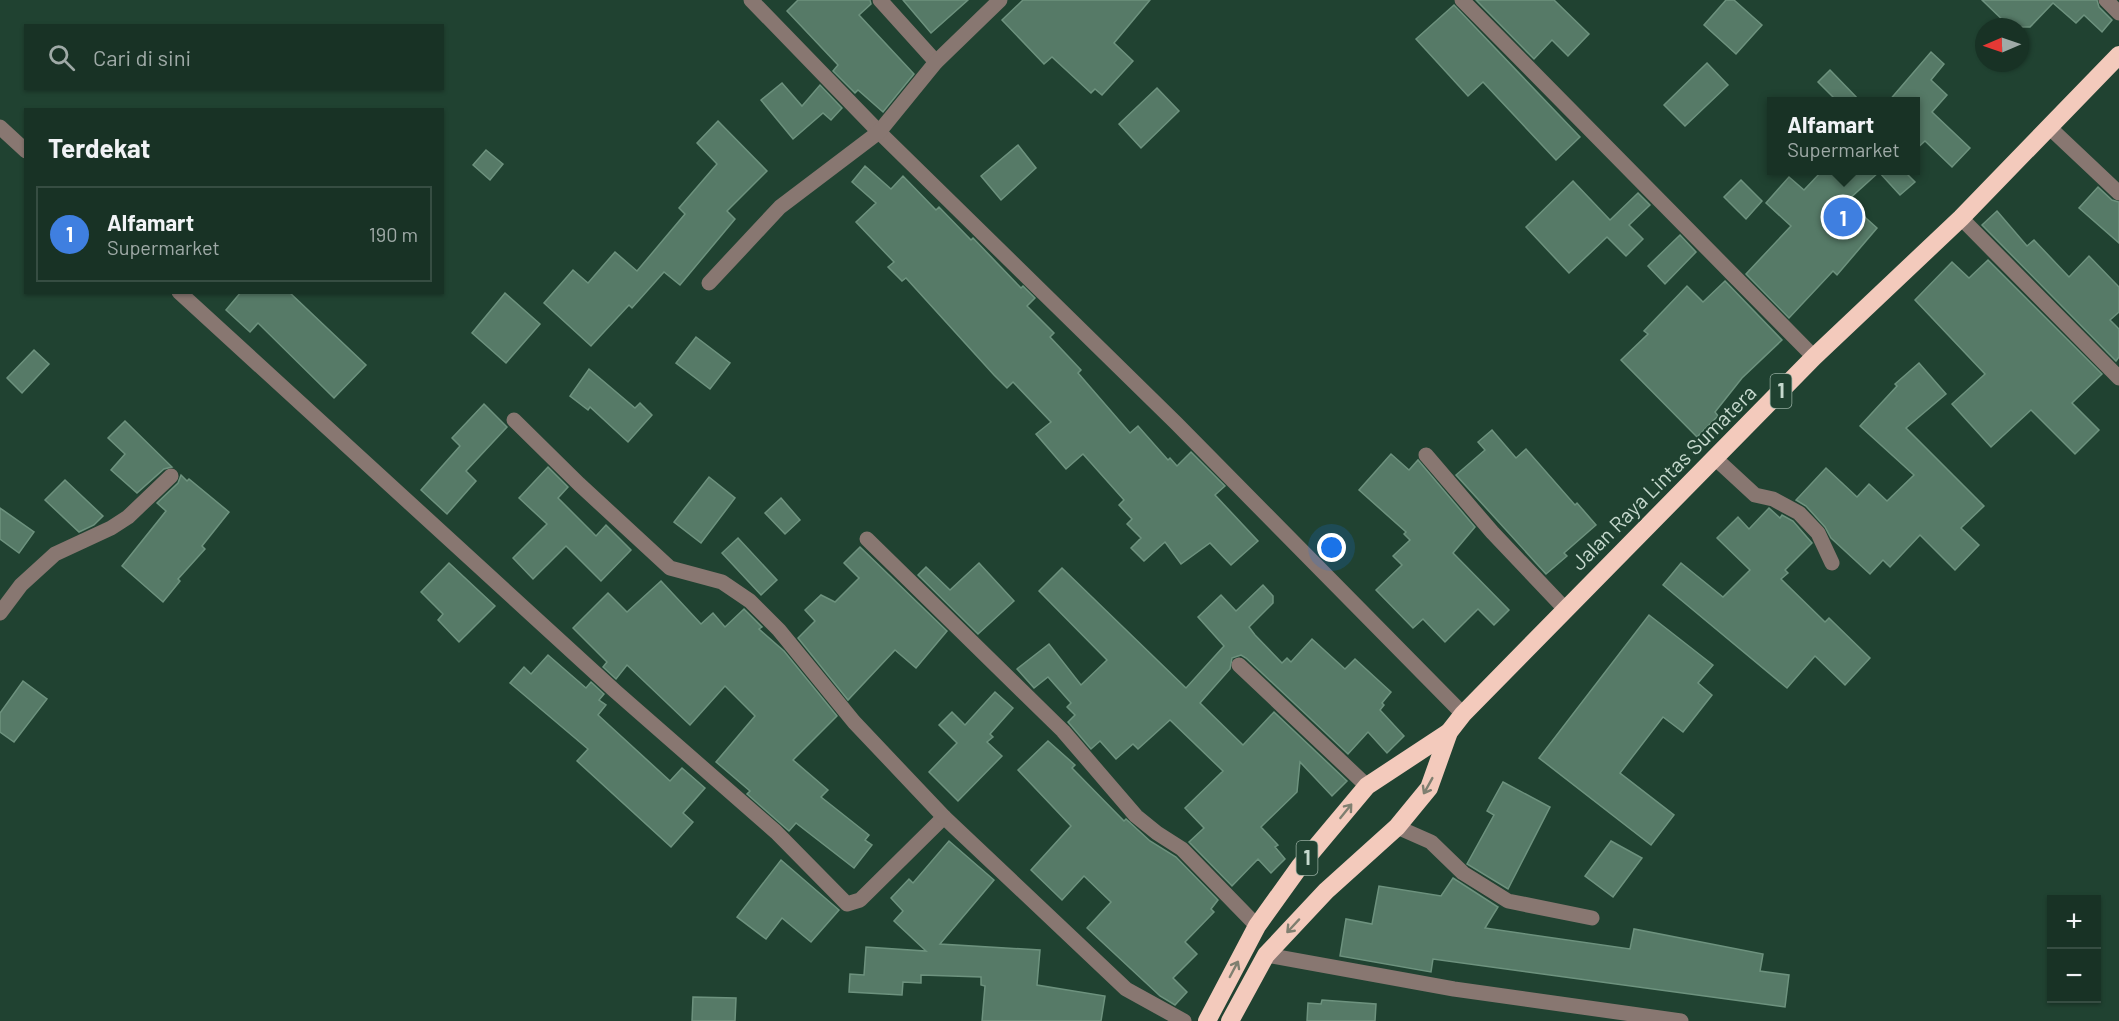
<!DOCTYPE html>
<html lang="id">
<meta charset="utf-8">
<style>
:root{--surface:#183225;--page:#253e32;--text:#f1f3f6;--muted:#9faaa7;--line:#364d42;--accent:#bca0f2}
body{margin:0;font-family:Barlow,sans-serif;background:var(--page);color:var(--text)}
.controls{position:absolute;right:18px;bottom:18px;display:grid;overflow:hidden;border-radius:0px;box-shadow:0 2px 4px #0004}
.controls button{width:54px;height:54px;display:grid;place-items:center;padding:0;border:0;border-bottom:2px solid var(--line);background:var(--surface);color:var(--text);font:30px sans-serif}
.compass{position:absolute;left:1975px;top:18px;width:54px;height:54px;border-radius:50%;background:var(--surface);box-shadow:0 2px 4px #0004;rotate:268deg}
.you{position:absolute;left:1332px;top:548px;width:21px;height:21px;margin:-15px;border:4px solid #fff;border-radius:50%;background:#1a73e8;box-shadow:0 0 0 9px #1a73e833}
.badge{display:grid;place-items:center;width:39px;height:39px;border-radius:50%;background:var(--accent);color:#fff;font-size:20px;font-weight:700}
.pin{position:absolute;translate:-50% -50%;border:3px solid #fff;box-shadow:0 2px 6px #0006}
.popup{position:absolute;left:1767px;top:97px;width:153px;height:78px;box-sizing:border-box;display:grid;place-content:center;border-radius:0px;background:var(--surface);filter:drop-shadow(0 2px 4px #0005);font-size:20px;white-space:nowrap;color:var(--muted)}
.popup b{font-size:22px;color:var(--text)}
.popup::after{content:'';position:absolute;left:50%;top:100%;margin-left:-12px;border:12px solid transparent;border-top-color:var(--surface)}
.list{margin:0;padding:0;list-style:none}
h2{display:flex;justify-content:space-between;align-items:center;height:78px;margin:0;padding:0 24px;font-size:26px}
h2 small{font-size:20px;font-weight:400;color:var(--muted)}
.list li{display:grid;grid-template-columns:39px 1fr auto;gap:18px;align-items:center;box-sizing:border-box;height:96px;margin:0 12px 12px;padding:0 12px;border:2px solid var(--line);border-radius:0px}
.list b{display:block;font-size:22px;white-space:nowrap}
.list p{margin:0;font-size:20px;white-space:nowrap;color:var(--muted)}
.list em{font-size:20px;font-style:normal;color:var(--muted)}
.icon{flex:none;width:33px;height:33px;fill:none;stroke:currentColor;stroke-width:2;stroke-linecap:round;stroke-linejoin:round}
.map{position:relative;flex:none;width:2119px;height:1021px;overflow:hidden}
.search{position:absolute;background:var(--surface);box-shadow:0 2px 4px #0004;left:24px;top:24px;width:420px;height:66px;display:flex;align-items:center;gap:15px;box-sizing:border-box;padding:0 21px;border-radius:0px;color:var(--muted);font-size:22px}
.panel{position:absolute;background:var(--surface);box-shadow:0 2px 4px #0004;left:24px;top:108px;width:420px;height:186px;border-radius:0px}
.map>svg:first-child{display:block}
.building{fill:#567a67;stroke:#6d927e;stroke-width:1.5}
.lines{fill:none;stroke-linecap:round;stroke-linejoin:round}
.minor{stroke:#887771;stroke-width:15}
.highway{stroke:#f3cabc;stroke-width:18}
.oneway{stroke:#7f7f70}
.labels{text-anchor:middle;stroke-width:4.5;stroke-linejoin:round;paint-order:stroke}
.shield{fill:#204231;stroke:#94ac9f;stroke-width:1.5}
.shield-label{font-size:20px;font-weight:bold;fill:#c6d9ce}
.street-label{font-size:21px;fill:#c6d9ce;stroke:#204231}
</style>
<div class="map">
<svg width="2119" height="1021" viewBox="0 0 2119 1021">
<rect width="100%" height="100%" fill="#204231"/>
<g class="building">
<polygon points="798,0 870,0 871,4 859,15 914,74 883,112 858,90 855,93 833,71 838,65 787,11"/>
<polygon points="903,0 968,0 931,33"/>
<polygon points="1023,0 1150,0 1114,43 1133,61 1102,95 1095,89 1091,93 1052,57 1044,64 1002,20"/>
<polygon points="1476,0 1554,0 1589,34 1568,56 1552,40 1534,59"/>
<polygon points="1726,0 1734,0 1762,25 1736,54 1704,25"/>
<polygon points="1982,0 2097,0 2099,7 2112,20 2102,32 2084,15 2076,23 2053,3 2030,27 2010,27"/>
<polygon points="1454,5 1580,137 1556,160 1483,82 1468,96 1416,39"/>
<polygon points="1931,52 1944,64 1931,80 1947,95 1932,112 1970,148 1952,167 1925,141 1915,150 1915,102 1888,102"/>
<polygon points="1707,63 1728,85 1685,126 1664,105"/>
<polygon points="1830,70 1861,102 1838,102 1818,82"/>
<polygon points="782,83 802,106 820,85 842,108 831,120 823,113 793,139 761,100"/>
<polygon points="1157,88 1179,111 1141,148 1119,124"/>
<polygon points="718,121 767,171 727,211 735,219 680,285 664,272 632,308 629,305 591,346 544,303 573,270 588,283 615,252 637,271 685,214 679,208 717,164 697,143"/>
<polygon points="1018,145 1036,168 1001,200 981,176"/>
<polygon points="486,150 503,164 490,180 473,165"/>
<polygon points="865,166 891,189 903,176 936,210 939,207 971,240 973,238 1021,288 1023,286 1035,298 1027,306 1054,333 1050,337 1081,370 1078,373 1130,433 1138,426 1168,460 1170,458 1177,466 1191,452 1225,486 1215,495 1258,541 1231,565 1210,543 1181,564 1165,542 1144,561 1131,548 1141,538 1127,524 1132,519 1119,505 1124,500 1083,454 1066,469 1036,434 1051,422 1013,382 1007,388 994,375 906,278 902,281 888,267 894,262 856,222 876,203 852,182"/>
<polygon points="1822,171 1904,171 1915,182 1900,195 1879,172 1847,201 1877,228 1837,275 1833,271 1789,318 1746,274 1791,226 1766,203 1789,177 1804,190"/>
<polygon points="1741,180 1762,201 1746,219 1724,197"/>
<polygon points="1573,181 1610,220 1638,193 1650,205 1629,225 1643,239 1626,256 1607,237 1569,273 1526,227"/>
<polygon points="2098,187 2112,200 2119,202 2119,243 2079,208"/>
<polygon points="1997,211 2027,246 2034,240 2069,277 2089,256 2119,287 2119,312 2110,320 2119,329 2119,357 2116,361 1982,225"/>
<polygon points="1680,235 1696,252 1665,284 1648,266"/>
<polygon points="1988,260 2102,374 2072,403 2099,430 2075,454 2031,410 1991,447 1952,404 1985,374 1915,300 1952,262 1969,278"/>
<polygon points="1725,281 1782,340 1742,378 1715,412 1718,416 1697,437 1621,360 1648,334 1644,331 1687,286 1703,302"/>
<polygon points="241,292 289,292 366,365 334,398 258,323 250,332 226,310"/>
<polygon points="505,293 540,324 506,363 472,333"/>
<polygon points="696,337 730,363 710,389 676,363"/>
<polygon points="34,350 49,364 22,393 7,378"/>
<polygon points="1919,363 1946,394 1906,428 1984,506 1961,528 1979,545 1955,570 1920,535 1890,567 1883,560 1870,574 1831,538 1825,527 1806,506 1796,500 1826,468 1857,497 1869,484 1887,501 1914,475 1860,426 1897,386 1895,384"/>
<polygon points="589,369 635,408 640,403 652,415 628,442 590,407 588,410 570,396"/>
<polygon points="484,404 507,427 466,471 476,481 447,514 421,490 460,446 452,438"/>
<polygon points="125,421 172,467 164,469 137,493 111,470 125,454 108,438"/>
<polygon points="1492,430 1516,458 1526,449 1575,505 1577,503 1596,525 1564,553 1567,556 1546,574 1456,475 1485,450 1478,442"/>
<polygon points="1391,454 1409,470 1418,460 1475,527 1453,553 1509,610 1494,625 1478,609 1445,642 1423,619 1413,628 1376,590 1402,565 1393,556 1410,540 1404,534 1406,532 1359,490"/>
<polygon points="548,467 568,487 558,498 596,536 606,525 631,550 601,581 566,546 533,579 513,558 547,524 519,498"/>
<polygon points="181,475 187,481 189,479 229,512 202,546 205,549 178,579 180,581 163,602 122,566 166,511 157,503 178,483"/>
<polygon points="709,477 735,498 701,543 674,522"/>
<polygon points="65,480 103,516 94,525 79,532 45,500"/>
<polygon points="781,498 800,520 785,534 765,513"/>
<polygon points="0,508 34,532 19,553 0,539"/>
<polygon points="1769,508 1780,518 1782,515 1793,521 1812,543 1785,570 1788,573 1781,579 1825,622 1829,618 1870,658 1845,685 1815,656 1787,688 1663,585 1681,563 1723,597 1750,570 1717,538 1738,517 1749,529"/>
<polygon points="738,538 777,580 761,595 722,553"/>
<polygon points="860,547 947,631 916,668 895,650 848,700 798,638 815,621 805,610 821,595 835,602 859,578 844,563"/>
<polygon points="449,563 495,606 459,642 438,620 443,614 421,592"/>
<polygon points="979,563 1014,601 978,634 918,575 926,567 950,590"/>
<polygon points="1062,568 1186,688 1224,646 1198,617 1221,595 1236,611 1263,585 1273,596 1273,603 1249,627 1255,635 1282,663 1287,658 1291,662 1312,639 1345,669 1355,659 1391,692 1382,703 1384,705 1380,710 1404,736 1387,753 1368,732 1348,754 1246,658 1241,655 1232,658 1230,669 1200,703 1243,745 1274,712 1347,781 1332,796 1300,762 1297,792 1261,827 1278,845 1275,847 1285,859 1271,873 1258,859 1232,886 1189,842 1204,828 1185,808 1223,771 1170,720 1138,749 1133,744 1116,759 1100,741 1091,749 1068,722 1075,715 1067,707 1071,703 1048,677 1034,688 1017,669 1049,644 1081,685 1107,660 1039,591"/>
<polygon points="661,581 701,624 713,613 725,627 744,609 762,627 759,629 784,651 837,716 793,760 828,790 821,797 869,835 865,840 872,845 854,868 796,823 789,831 747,794 750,791 716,762 755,716 725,686 690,725 627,665 616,679 603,667 607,662 573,628 608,593 627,612"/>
<polygon points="1649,615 1713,665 1698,683 1712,695 1683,732 1663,717 1620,773 1674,815 1651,845 1539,758"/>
<polygon points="548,655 586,688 591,682 604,694 599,700 606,705 598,715 670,781 682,768 705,788 683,813 693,822 671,847 577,761 588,749 510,683 524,667 531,674"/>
<polygon points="23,681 47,699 14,742 0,732 0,713"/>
<polygon points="995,692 1013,708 990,734 993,737 987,742 1002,756 958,801 929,772 957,743 939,725 952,712 965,725"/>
<polygon points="1048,741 1075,765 1072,768 1124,821 1126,819 1150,841 1176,857 1218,900 1211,909 1214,912 1185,942 1197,954 1173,978 1187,992 1175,1005 1160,996 1087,928 1111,902 1084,876 1062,900 1031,870 1071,826 1018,770"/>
<polygon points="1503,782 1550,807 1508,889 1467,864 1494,815 1487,811"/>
<polygon points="949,841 994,880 940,944 1040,950 1037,985 1105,996 1101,1021 982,1021 985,986 981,985 981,977 921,975 921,983 903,982 902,995 849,992 850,974 864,975 866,947 926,951 894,921 903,911 891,898 909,879 913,883"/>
<polygon points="1611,841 1642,858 1613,897 1585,876"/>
<polygon points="781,860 839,910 811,942 782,918 766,939 737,917"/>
<polygon points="1453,878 1498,907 1485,928 1630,949 1634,929 1763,954 1760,971 1789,975 1785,1007 1433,959 1431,972 1340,956 1346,919 1372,924 1379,886 1441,896"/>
<polygon points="693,997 736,998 735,1021 692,1021"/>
<polygon points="1322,1000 1376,1004 1375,1021 1307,1021 1308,1003 1321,1004"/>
</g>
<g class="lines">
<g class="minor">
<polyline points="751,0 879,132 1176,423 1463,714"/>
<polyline points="880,0 936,62"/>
<polyline points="1462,0 1814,357"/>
<polyline points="2106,0 2119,13"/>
<polyline points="0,127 26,151"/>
<polyline points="2050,128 2119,193"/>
<polyline points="1961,218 2119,378"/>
<polyline points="709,283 780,207 879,132 936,62 1000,0"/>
<polyline points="179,292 615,691 776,832 847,904 860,900 944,817 1126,989 1184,1021"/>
<polyline points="514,420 579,484 670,568 722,582 750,601 779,630 854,722 944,817"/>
<polyline points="1426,455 1492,532 1566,610"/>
<polyline points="1716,459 1755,495 1773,499 1799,513 1818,533 1832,563"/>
<polyline points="867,539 1063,731 1136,816 1157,833 1182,849 1257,926"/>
<polyline points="0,613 21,585 55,554 111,528 128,517 171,476"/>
<polyline points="1239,665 1367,786"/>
<polyline points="1397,827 1431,842 1463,873 1508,901 1592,918"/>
<polyline points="1266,955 1454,989 1681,1021"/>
</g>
<g class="highway">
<polyline points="1207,1021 1257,926 1300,866 1367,786 1449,732"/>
<polyline points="1230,1021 1266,955 1326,891 1397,827 1429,788 1449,732 1463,714 1814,357 1961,218 2119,55"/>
</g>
</g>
<defs><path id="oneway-shaft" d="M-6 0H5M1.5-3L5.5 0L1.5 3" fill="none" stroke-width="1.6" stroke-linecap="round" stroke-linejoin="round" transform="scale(1.5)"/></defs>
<g class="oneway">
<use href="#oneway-shaft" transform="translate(1428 786) rotate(119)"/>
<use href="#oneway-shaft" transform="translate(1346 811) rotate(-51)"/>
<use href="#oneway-shaft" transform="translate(1293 926) rotate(133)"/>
<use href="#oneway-shaft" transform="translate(1234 969) rotate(-62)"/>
</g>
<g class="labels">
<g class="shield">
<rect x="1770.5" y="374" width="21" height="34" rx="4.5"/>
<rect x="1296.5" y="841" width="21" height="34" rx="4.5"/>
</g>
<g class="shield-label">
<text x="1781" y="398">1</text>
<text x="1307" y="865">1</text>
</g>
<g class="street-label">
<text transform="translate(1664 478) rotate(-45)" y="7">Jalan Raya Lintas Sumatera</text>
</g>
</g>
</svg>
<div class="controls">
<button>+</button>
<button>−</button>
</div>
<svg class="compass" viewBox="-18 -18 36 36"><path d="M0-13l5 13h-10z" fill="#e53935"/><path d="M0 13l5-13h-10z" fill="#9faaa7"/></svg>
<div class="you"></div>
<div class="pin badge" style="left:1843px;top:217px;background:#3f7fe0">1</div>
<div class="popup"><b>Alfamart</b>Supermarket</div>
<div class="search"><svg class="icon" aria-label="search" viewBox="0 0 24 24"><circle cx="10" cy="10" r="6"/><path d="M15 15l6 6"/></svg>Cari di sini</div>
<section class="panel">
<h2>Terdekat<small></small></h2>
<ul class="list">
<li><span class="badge" style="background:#3f7fe0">1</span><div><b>Alfamart</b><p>Supermarket</p></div><em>190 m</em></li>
</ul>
</section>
</div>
